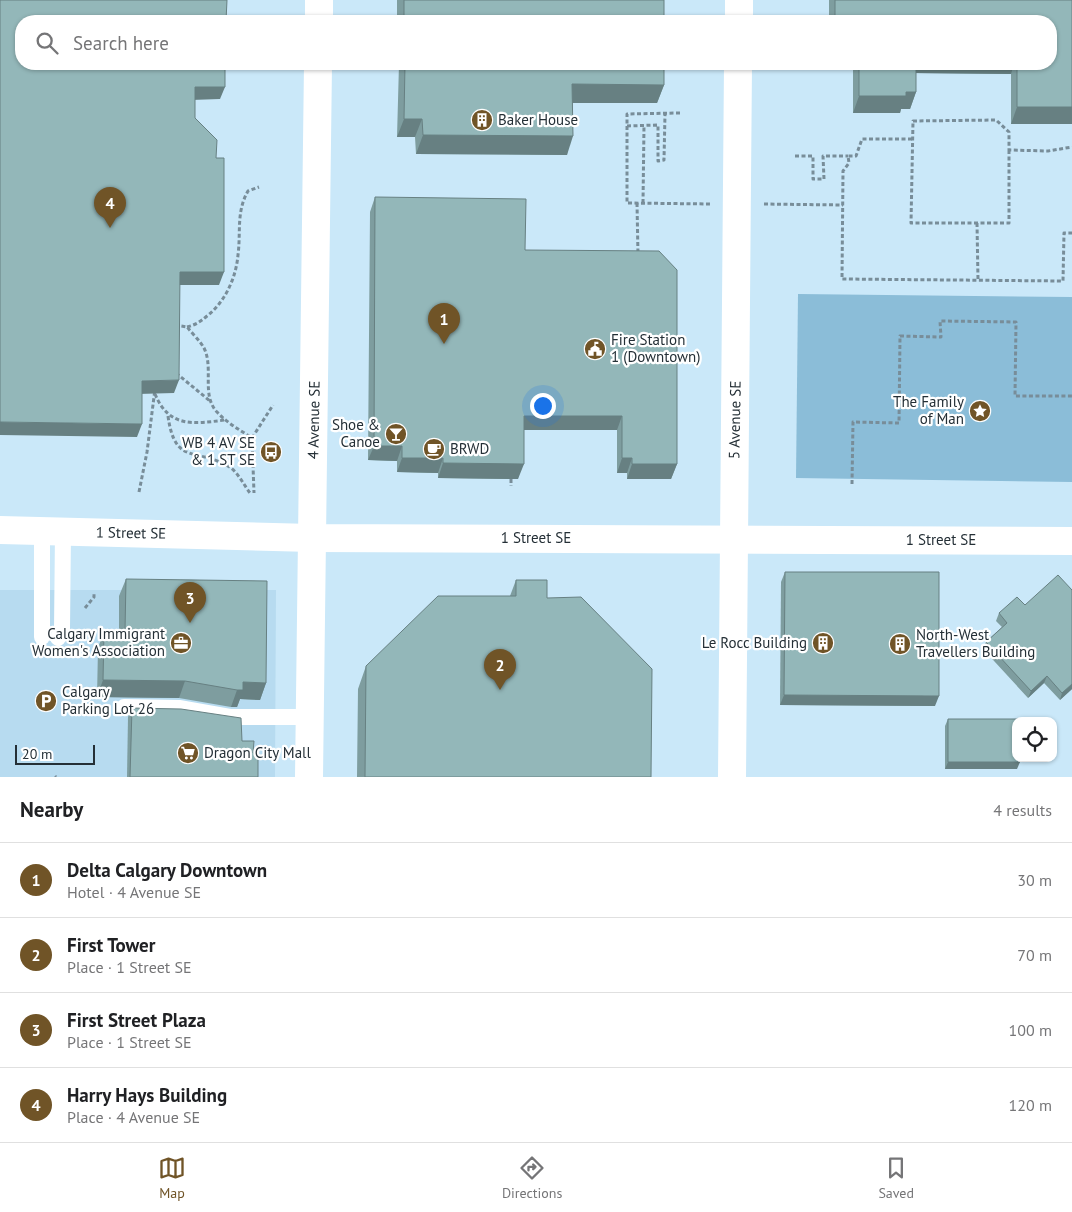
<!DOCTYPE html>
<meta charset="utf-8">
<style>
:root{--surface:#fff;--page:#f2f2f2;--text:#202124;--muted:#757577;--line:#e0e0e0;--accent:#705427}
body{margin:0;font-family:"PT Sans",sans-serif;background:var(--page);color:var(--text)}
.controls{position:absolute;right:15px;bottom:15px;display:grid;overflow:hidden;border-radius:10px;box-shadow:0 1px 4px #0004}
.controls button{width:45px;height:45px;display:grid;place-items:center;padding:0;border:0;border-bottom:1px solid var(--line);background:var(--surface);color:var(--text);font:25px sans-serif}
.scale{position:absolute;left:15px;bottom:12px;width:80px;box-sizing:border-box;padding-left:5px;border:2px solid #242f36;border-top:0;font-size:14px;line-height:18px;white-space:nowrap;color:#242f36;-webkit-text-stroke:4px #fff;paint-order:stroke}
.you{position:absolute;left:542px;top:405px;width:18px;height:18px;margin:-12px;border:4px solid #fff;border-radius:50%;background:#1a73e8;box-shadow:0 0 0 8px #1a73e833}
.badge{display:grid;place-items:center;width:32px;height:32px;border-radius:50%;background:var(--accent);color:#fff;font-size:16px;font-weight:700}
.pin{position:absolute;translate:-50% -41px;filter:drop-shadow(0 1px 2px #0008)}
.pin::after{content:'';position:absolute;top:26px;width:18px;height:15px;background:inherit;clip-path:polygon(0 0,100% 0,50% 100%)}
.list{margin:0;padding:0;list-style:none}
h2{display:flex;justify-content:space-between;align-items:center;height:65px;margin:0;padding:0 20px;font-size:21px}
h2 small{font-size:16px;font-weight:400;color:var(--muted)}
.list li{display:grid;grid-template-columns:32px 1fr auto;gap:15px;align-items:center;box-sizing:border-box;height:75px;padding:0 20px;border-top:1px solid var(--line)}
.list b{display:block;font-size:19px;white-space:nowrap}
.list p{margin:0;font-size:16px;white-space:nowrap;color:var(--muted)}
.list em{font-size:16px;font-style:normal;color:var(--muted)}
.icon{flex:none;width:28px;height:28px;fill:none;stroke:currentColor;stroke-width:2;stroke-linecap:round;stroke-linejoin:round}
.map{position:relative;flex:none;width:1072px;height:777px;overflow:hidden}
.search{position:absolute;background:var(--surface);box-shadow:0 1px 4px #0004;left:15px;right:15px;top:15px;height:55px;display:flex;align-items:center;gap:12px;box-sizing:border-box;padding:0 18px;border-radius:20px;color:var(--muted);font-size:19px}
.sheet{height:365px;background:var(--surface)}
nav{display:flex;justify-content:space-around;align-items:center;box-sizing:border-box;height:70px;border-top:1px solid var(--line);background:var(--surface);font-size:14px;color:var(--muted)}
nav a{display:grid;justify-items:center;gap:2px}
nav .on{color:var(--accent)}
.map>svg:first-child{display:block}
.built{fill:#b7dbf0}
.green{fill:#8bbdd8}
.lines{fill:none;stroke-linecap:round;stroke-linejoin:round}
.path{stroke:#788d99;stroke-width:3;stroke-dasharray:4 2.5;stroke-linecap:butt}
.service{stroke:#fff;stroke-width:16}
.minor{stroke:#fff;stroke-width:28}
.secondary{stroke:#fff;stroke-width:28}
.primary{stroke:#fff;stroke-width:28}
.wall{fill:#7e9d9f}
.shaded-wall{fill:#678082}
.building{fill:#93b7b9;stroke:#678082}
.labels{text-anchor:middle;stroke-width:4.5;stroke-linejoin:round;paint-order:stroke}
.poi-label{font-size:15px;fill:#242f36;stroke:#fff;text-anchor:start}
.street-label{font-size:15px;fill:#242f36;stroke:#fff}
</style>
<div class="map">
<svg width="1072" height="777" viewBox="0 0 1072 777">
<rect width="100%" height="100%" fill="#cae8f9"/>
<polygon class="built" points="0,590 276,590 275,777 0,777"/>
<polygon class="green" points="798,294 1072,297 1072,482 796,478"/>
<g class="lines">
<g class="path">
<polyline points="680,113 627,114 627,203 710,204"/>
<polyline points="627,126 658,125 658,161 664,160 665,114"/>
<polyline points="912,139 862,139 856,156 848,156 849,163 843,171 842,279 1063,281 1064,233 1072,233"/>
<polyline points="1009,150 1009,223 911,223 913,121 996,120 1009,132 1009,150 1048,151 1072,147"/>
<polyline points="795,156 813,156 813,179 824,179 823,156 848,156"/>
<polyline points="637,203 638,255"/>
<polyline points="643,203 644,126"/>
<polyline points="764,204 843,205"/>
<polyline points="977,223 978,280"/>
<path d="M175,325L187,327C192,333 200,341 204,348C214,368 201,395 217,412C227,423 240,430 252,438L254,493"/>
<path d="M187,327C195,325 200,322 207,316C225,302 236,278 238,255C241,232 236,212 248,191L259,187"/>
<polyline points="176,373 210,401"/>
<path d="M155,394C169,428 193,424 225,420"/>
<path d="M168,416C175,468 198,446 231,468C238,473 244,485 250,493"/>
<polyline points="252,438 273,405"/>
<polyline points="511,479 511,486"/>
<polyline points="852,484 853,422 899,423 900,336 941,337 940,321 1016,322 1015,396 1072,396"/>
<polyline points="139,492 147,452 155,389"/>
<polyline points="85,608 94,597 94,592"/>
<polyline points="55,776 56,777"/>
</g>
<g class="service">
<polyline points="42,637 42,531"/>
<polyline points="58,638 62,629 63,532"/>
<polyline points="124,707 179,708 230,717 309,717"/>
</g>
<polyline class="minor" points="0,530 312,538"/>
<g class="secondary">
<polyline points="739,21 739,0"/>
<polyline points="309,777 312,538"/>
<polyline points="732,777 738,64"/>
</g>
<g class="primary">
<polyline points="319,21 319,0"/>
<polyline points="318,64 312,538 1072,541"/>
</g>
</g>
<g class="wall">
<rect x="397" y="0" width="267" height="21"/>
<polygon points="829,0 1072,0 1072,124 1011,124 1011,74 916,73 916,92 910,109 901,109 900,113 853,113 853,64 1051,64 1051,21 829,21"/>
<polygon points="399,64 664,64 664,85 657,103 573,103 567,155 416,154 415,137 397,137"/>
<polygon points="375,197 525,250 677,464 671,479 627,479 627,473 617,473 617,430 524,430 518,479 438,478 438,473 397,472 397,461 368,460 370,212"/>
<polygon points="785,572 935,706 780,705 781,582"/>
<polygon points="126,579 266,683 260,700 240,699 237,707 231,707 179,698 97,697 98,648 104,631 119,631 119,596"/>
<polygon points="516,580 547,598 651,777 357,777 358,689 366,666 510,596"/>
<polygon points="999,613 1072,689 1060,700 1044,683 1028,698 983,649 986,642 1002,627 996,621"/>
<polygon points="132,708 242,741 253,753 258,777 127,777 128,717"/>
<polygon points="948,719 1017,769 945,769 945,726"/>
</g>
<g class="shaded-wall">
<polygon points="914,64 1014,64 1011,74 910,73"/>
<polygon points="572,84 664,85 657,103 565,103"/>
<polygon points="195,87 225,87 220,99 191,100"/>
<polygon points="906,92 916,92 910,109 901,109 900,113 853,113 859,96"/>
<polygon points="1017,107 1072,107 1072,124 1011,124"/>
<polygon points="404,119 422,119 415,137 397,137"/>
<polygon points="423,135 573,136 567,155 416,154"/>
<polygon points="180,272 224,272 219,285 176,285"/>
<polygon points="179,380 174,393 138,394 142,381"/>
<polygon points="524,416 622,416 617,430 518,430"/>
<polygon points="0,422 142,424 137,437 0,435"/>
<polygon points="374,446 402,446 397,461 368,460"/>
<polygon points="402,458 443,458 438,473 397,472"/>
<polygon points="622,458 632,458 627,473 617,473"/>
<polygon points="443,463 524,464 518,479 438,478"/>
<polygon points="632,464 677,464 671,479 627,479"/>
<polygon points="1047,676 1044,683 1028,698 1031,691"/>
<polygon points="103,680 185,681 179,698 97,697"/>
<polygon points="243,682 266,683 260,700 240,699 237,707 231,707 237,690"/>
<polygon points="1072,684 1072,689 1060,700 1062,693"/>
<polygon points="784,695 939,696 935,706 780,705"/>
<polygon points="948,762 1020,762 1017,769 945,769"/>
</g>
<g class="building">
<polygon points="0,0 227,0 226,21 21,21 21,64 225,64 225,87 195,87 195,118 217,140 216,158 224,158 224,272 180,272 179,380 142,381 142,424 0,422"/>
<rect x="404" y="0" width="260" height="21"/>
<polygon points="835,0 1072,0 1072,107 1017,107 1017,64 1051,64 1051,21 835,21"/>
<polygon points="405,64 664,64 664,85 572,84 573,136 423,135 422,119 404,119"/>
<polygon points="859,64 916,64 916,92 906,92 906,96 859,96"/>
<polygon points="375,197 526,199 525,250 659,251 677,270 677,464 632,464 632,458 622,458 622,416 524,416 524,464 443,463 443,458 402,458 402,446 374,446"/>
<polygon points="785,572 939,572 939,696 784,695"/>
<polygon points="1058,575 1072,590 1072,684 1062,693 1047,676 1031,691 986,642 1007,623 999,613 1017,597 1025,605"/>
<polygon points="126,579 267,581 266,683 243,682 243,690 237,690 185,681 103,680 104,631 125,631"/>
<polygon points="516,580 547,580 547,598 581,597 652,669 651,777 365,777 366,666 438,596 516,596"/>
<polygon points="132,708 181,709 241,718 242,741 254,741 253,753 258,753 258,777 130,777"/>
<polygon points="948,719 1020,719 1020,721 1016,721 1016,758 1020,758 1020,762 948,762"/>
</g>
<defs>
<g id="building-disc" transform="scale(1.125)"><circle r="9.5" fill="#705427" stroke="#fff"/><path d="M-4-6H4V6H1V3H-1V6H-4ZM-2.5-4.3h1.7v1.8h-1.7ZM.8-4.3h1.7v1.8H.8ZM-2.5-1h1.7V.8h-1.7ZM.8-1h1.7V.8H.8Z" fill="#fff"/></g>
<g id="civic-disc" transform="scale(1.125)"><circle r="9.5" fill="#705427" stroke="#fff"/><path d="M-.6-6.5H3V-4.5H.6V-3L4-1V1h2V6H-6V1h2V-1L-.6-3ZM-1.2 2.5V6h2.4V2.5Z" fill="#fff"/></g>
<g id="sight-disc" transform="scale(1.125)"><circle r="9.5" fill="#705427" stroke="#fff"/><path d="M0-6L1.8-2.2L6-1.7L2.9 1.2L3.7 5.4L0 3.3L-3.7 5.4L-2.9 1.2L-6-1.7L-1.8-2.2Z" fill="#fff"/></g>
<g id="bar-disc" transform="scale(1.125)"><circle r="9.5" fill="#705427" stroke="#fff"/><path d="M-6-5H6L.8 .8V4.5H3.5V6h-7V4.5H-.8V.8Z" fill="#fff"/></g>
<g id="cafe-disc" transform="scale(1.125)"><circle r="9.5" fill="#705427" stroke="#fff"/><path d="M-5.5-4.5H6V0H3Q3 3.5 0 3.5H-2.5Q-5.5 3.5-5.5 0ZM3-3.2v2h1.7v-2ZM-6 4.5H4V6H-6Z" fill="#fff"/></g>
<g id="bus-disc" transform="scale(1.125)"><circle r="9.5" fill="#705427" stroke="#fff"/><path d="M-5-6H5V4H4V6H2V4H-2V6H-4V4H-5ZM-3.5-4V0h7V-4ZM-3.5 1.2v1.5H-2V1.2ZM2 1.2v1.5H3.5V1.2Z" fill="#fff"/></g>
<g id="office-disc" transform="scale(1.125)"><circle r="9.5" fill="#705427" stroke="#fff"/><path d="M-6-3h4V-5.5h4V-3h4V5H-6ZM-1-4.5V-3h2v-1.5ZM-6 0V1H6V0Z" fill="#fff"/></g>
<g id="parking-disc" transform="scale(1.125)"><circle r="9.5" fill="#705427" stroke="#fff"/><path d="M-3.5-5.5H1a3.5 3.5 0 0 1 0 7H-1V5.5H-3.5ZM-1-3.4V-.6H.8a1.4 1.4 0 0 0 0-2.8Z" fill="#fff"/></g>
<g id="supermarket-disc" transform="scale(1.125)"><circle r="9.5" fill="#705427" stroke="#fff"/><path d="M-6-5.5h2.5l.6 2H6L4.5 2H-2.5L-4.4-4H-6ZM-1.5 3.2a1.3 1.3 0 1 0 .1 0ZM3 3.2a1.3 1.3 0 1 0 .1 0Z" fill="#fff"/></g>
</defs>
<g fill-rule="evenodd">
<use href="#building-disc" x="482" y="120"/>
<use href="#civic-disc" x="595" y="349"/>
<use href="#sight-disc" x="980" y="411"/>
<use href="#bar-disc" x="396" y="434"/>
<use href="#cafe-disc" x="434" y="449"/>
<use href="#bus-disc" x="271" y="452"/>
<use href="#office-disc" x="181" y="643"/>
<use href="#building-disc" x="823" y="643"/>
<use href="#building-disc" x="900" y="644"/>
<use href="#parking-disc" x="46" y="701"/>
<use href="#supermarket-disc" x="188" y="753"/>
</g>
<g class="labels">
<g class="poi-label">
<text x="498" y="125">Baker House</text>
<text x="611" y="345">Fire Station<tspan x="611" dy="17">1 (Downtown)</tspan></text>
<text x="964" y="407" text-anchor="end">The Family<tspan x="964" dy="17">of Man</tspan></text>
<text x="380" y="430" text-anchor="end">Shoe &amp;<tspan x="380" dy="17">Canoe</tspan></text>
<text x="255" y="448" text-anchor="end">WB 4 AV SE<tspan x="255" dy="17">&amp; 1 ST SE</tspan></text>
<text x="450" y="454">BRWD</text>
<text x="165" y="639" text-anchor="end">Calgary Immigrant<tspan x="165" dy="17">Women's Association</tspan></text>
<text x="916" y="640">North-West<tspan x="916" dy="17">Travellers Building</tspan></text>
<text x="807" y="648" text-anchor="end">Le Rocc Building</text>
<text x="62" y="697">Calgary<tspan x="62" dy="17">Parking Lot 26</tspan></text>
<text x="204" y="758">Dragon City Mall</text>
</g>
<g class="street-label">
<text transform="translate(314 420) rotate(-89)" y="5">4 Avenue SE</text>
<text transform="translate(735 420) rotate(-89)" y="5">5 Avenue SE</text>
<text transform="translate(131 533) rotate(1)" y="5">1 Street SE</text>
<text x="536" y="543">1 Street SE</text>
<text x="941" y="545">1 Street SE</text>
</g>
</g>
</svg>
<div class="controls">
<button><svg class="icon" aria-label="locate" viewBox="0 0 24 24"><circle cx="12" cy="12" r="6"/><path d="M12 2v4M12 18v4M2 12h4M18 12h4"/></svg></button>
</div>
<div class="scale">20 m</div>
<div class="you"></div>
<div class="pin badge" style="left:444px;top:344px">1</div>
<div class="pin badge" style="left:500px;top:690px">2</div>
<div class="pin badge" style="left:190px;top:623px">3</div>
<div class="pin badge" style="left:110px;top:228px">4</div>
<div class="search"><svg class="icon" aria-label="search" viewBox="0 0 24 24"><circle cx="10" cy="10" r="6"/><path d="M15 15l6 6"/></svg>Search here</div>
</div>
<section class="sheet">
<h2>Nearby<small>4 results</small></h2>
<ul class="list">
<li><span class="badge">1</span><div><b>Delta Calgary Downtown</b><p>Hotel · 4 Avenue SE</p></div><em>30 m</em></li>
<li><span class="badge">2</span><div><b>First Tower</b><p>Place · 1 Street SE</p></div><em>70 m</em></li>
<li><span class="badge">3</span><div><b>First Street Plaza</b><p>Place · 1 Street SE</p></div><em>100 m</em></li>
<li><span class="badge">4</span><div><b>Harry Hays Building</b><p>Place · 4 Avenue SE</p></div><em>120 m</em></li>
</ul>
</section>
<nav>
<a class="on"><svg class="icon" aria-label="map" viewBox="0 0 24 24"><path d="M3 6l6-2 6 2 6-2v14l-6 2-6-2-6 2zM9 4v14M15 6v14"/></svg>Map</a>
<a><svg class="icon" aria-label="directions" viewBox="0 0 24 24"><path d="M12 3l9 9-9 9-9-9zM9 14v-3h6M13 9l2 2-2 2"/></svg>Directions</a>
<a><svg class="icon" aria-label="saved" viewBox="0 0 24 24"><path d="M7 4h10v16l-5-4-5 4z"/></svg>Saved</a>
</nav>
